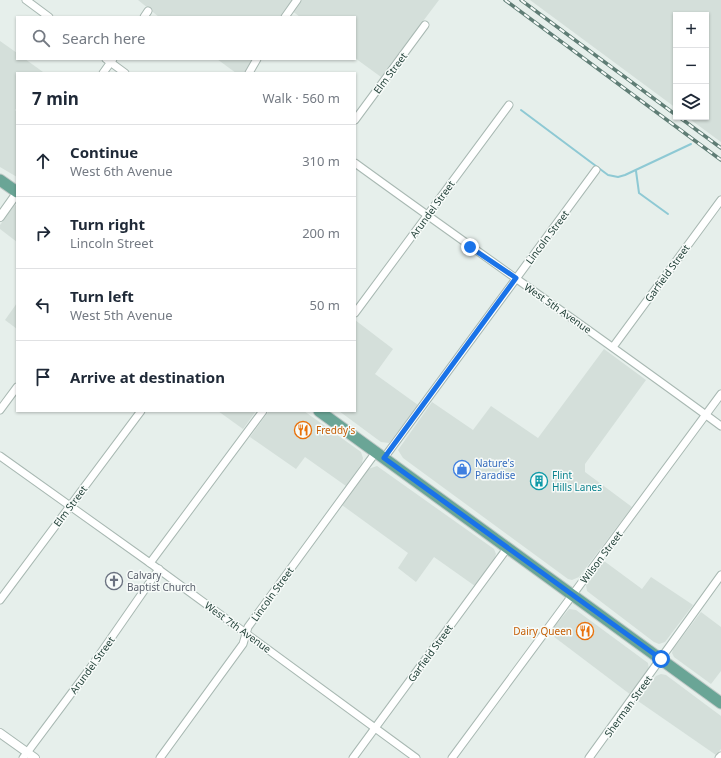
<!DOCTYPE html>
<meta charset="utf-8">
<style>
:root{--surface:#fff;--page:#f2f2f3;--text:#1f2937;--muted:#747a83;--line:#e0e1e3}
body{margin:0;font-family:"Noto Sans",sans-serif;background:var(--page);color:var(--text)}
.controls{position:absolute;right:12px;top:12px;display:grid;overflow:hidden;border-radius:0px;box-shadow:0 1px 3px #0004}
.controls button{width:36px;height:36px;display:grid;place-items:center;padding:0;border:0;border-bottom:1px solid var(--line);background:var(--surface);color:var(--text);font:20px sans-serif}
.stop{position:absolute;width:12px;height:12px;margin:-9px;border:3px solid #1a73e8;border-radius:50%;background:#fff}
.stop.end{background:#1a73e8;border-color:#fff;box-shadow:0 1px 4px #0008}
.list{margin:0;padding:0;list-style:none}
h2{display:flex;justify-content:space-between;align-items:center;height:52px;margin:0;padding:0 16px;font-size:17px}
h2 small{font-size:13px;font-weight:400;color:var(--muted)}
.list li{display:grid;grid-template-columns:26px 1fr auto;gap:12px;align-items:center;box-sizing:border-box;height:72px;padding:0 16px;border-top:1px solid var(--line)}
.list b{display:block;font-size:15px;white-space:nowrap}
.list p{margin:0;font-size:13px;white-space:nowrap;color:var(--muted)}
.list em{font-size:13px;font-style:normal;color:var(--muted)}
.icon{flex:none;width:22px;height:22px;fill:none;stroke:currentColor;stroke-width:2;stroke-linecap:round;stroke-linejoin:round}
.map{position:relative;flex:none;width:721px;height:758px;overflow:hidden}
.search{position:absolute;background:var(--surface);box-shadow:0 1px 3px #0004;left:16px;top:16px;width:340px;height:44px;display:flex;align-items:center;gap:10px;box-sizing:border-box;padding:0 14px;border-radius:0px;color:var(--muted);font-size:15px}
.panel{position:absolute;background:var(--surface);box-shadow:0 1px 3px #0004;left:16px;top:72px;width:340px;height:340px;border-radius:0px}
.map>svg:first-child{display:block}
.built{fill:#d4dfda}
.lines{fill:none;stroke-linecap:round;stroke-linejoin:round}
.stream{stroke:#8ec9d4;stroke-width:2}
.minor-casing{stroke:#a8b8b2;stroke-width:9}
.tertiary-casing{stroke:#a8b8b2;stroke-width:10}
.primary-casing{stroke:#c2cac8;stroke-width:13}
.minor{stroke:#fff;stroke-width:7}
.tertiary{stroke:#fff;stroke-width:8}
.primary{stroke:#6aa596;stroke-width:11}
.rail-casing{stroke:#5f7d75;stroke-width:3.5}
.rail{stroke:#f7fbf9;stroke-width:2;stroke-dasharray:6;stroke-linecap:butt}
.route{stroke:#1a73e8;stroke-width:5}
.labels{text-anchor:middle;stroke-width:3;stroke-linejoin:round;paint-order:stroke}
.street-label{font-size:10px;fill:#24423a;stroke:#f7fbf9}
.food-label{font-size:10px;fill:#c56008;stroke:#f7fbf9;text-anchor:start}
.shop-label{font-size:10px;fill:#366cbe;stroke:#f7fbf9;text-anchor:start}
.culture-label{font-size:10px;fill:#0d838f;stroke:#f7fbf9;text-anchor:start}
.worship-label{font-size:10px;fill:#5b616d;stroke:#f7fbf9;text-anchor:start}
</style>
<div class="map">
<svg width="721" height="758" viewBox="0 0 721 758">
<rect width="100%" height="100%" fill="#e6efeb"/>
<g class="built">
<polygon points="138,0 439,0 381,77 355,58 355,17 300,17 287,7 281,17 159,17"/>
<polygon points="530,0 721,0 721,142 687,117 706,117 706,15 676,15 676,108"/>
<polygon points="0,41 17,53 17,59 25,59 43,72 17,73 17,108 15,110 17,112 17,177 0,167"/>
<polygon points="217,59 254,59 245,73 236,73"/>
<polygon points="17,204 17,242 0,229 0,225 14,206"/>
<polygon points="17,303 17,329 5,320"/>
<polygon points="355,320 393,349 375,374 418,405 389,443 381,442 339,411 355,411"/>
<polygon points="604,349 646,380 585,464 585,472 632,507 579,577 572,580 568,579 403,458 398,450 432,402 473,430 491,406 538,438"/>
<polygon points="218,411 256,411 243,429"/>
<polygon points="269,411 304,411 361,452 363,458 362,463 346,486 305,457 296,469 250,437"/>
<polygon points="377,466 494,549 496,554 494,560 475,586 434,557 416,582 398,568 408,553 342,505 368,469"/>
<polygon points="604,561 642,589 651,577 693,605 665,642 659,644 654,642 587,591 586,585"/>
<polygon points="569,609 576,610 648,663 649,670 631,695 549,633"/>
<polygon points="701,612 721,627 721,671 711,684 674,657 672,653 673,649"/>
<polygon points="661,674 666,675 721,716 721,749 716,755 638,701 656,676"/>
</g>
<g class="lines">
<g class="stream">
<polyline points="521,110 608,175 618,177 625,175 691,144"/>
<polyline points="636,171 639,193 668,214"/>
</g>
<g class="minor-casing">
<g id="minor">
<polyline points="26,0 49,17"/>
<polyline points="144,17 148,11"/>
<polyline points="285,17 297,0"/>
<polyline points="106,59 125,73"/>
<polyline points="103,73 113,59"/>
<polyline points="249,73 257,59"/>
<polyline points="355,120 425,25"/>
<path d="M355,163C476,251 600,337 721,426"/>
<polyline points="355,313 509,105"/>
<polyline points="613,347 721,200"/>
<polyline points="0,410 17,387"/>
<polyline points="0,456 150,563 416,758"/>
<polyline points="384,458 596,170"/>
<polyline points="150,563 263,411"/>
<polyline points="0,600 141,411"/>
<polyline points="23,758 91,667 159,569"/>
<polyline points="160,758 243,644 248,627 376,452"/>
<polyline points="353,758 508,547"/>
<polyline points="452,758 721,394"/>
<polyline points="589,758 721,575"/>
<polyline points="719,758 721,756"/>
</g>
</g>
<g class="tertiary-casing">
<g id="tertiary">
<polyline points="0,217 17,193"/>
<polyline points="0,733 35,758"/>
</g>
</g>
<g class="primary-casing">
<g id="primary">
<polyline points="0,180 17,192"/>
<polyline points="319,411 721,703"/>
</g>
</g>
<use href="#minor" class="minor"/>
<use href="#tertiary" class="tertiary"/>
<use href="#primary" class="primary"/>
<g class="rail-casing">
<g id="rail">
<polyline points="505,0 721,160"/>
<polyline points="521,0 676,115"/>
<polyline points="679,117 721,148"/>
</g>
</g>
<use href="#rail" class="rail"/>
</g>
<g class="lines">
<polyline class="route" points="470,247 516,278 384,458 661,659"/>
</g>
<defs>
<g id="restaurant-ring" transform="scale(0.9)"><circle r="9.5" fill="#f7fbf9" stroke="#e8710a" stroke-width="1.5"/><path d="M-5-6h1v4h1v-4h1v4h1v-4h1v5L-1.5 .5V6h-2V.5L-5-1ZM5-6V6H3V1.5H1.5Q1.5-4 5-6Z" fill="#e8710a"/></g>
<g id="shop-ring" transform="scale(0.9)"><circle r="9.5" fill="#f7fbf9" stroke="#3f7fe0" stroke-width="1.5"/><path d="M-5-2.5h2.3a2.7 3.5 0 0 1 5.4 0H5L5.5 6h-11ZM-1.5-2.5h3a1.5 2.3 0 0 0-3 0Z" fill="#3f7fe0"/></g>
<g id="building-ring" transform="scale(0.9)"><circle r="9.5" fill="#f7fbf9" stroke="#0f9aa8" stroke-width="1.5"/><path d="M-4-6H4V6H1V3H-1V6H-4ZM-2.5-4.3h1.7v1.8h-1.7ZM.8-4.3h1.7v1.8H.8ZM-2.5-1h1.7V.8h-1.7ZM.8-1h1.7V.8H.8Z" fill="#0f9aa8"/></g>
<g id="church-ring" transform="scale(0.9)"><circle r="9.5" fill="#f7fbf9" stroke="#6b7280" stroke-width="1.5"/><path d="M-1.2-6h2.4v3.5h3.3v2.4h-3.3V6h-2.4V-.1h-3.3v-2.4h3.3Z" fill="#6b7280"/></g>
</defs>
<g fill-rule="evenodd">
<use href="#restaurant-ring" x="303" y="430"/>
<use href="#shop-ring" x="462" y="469"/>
<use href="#building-ring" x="539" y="481"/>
<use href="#church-ring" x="114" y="581"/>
<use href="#restaurant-ring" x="585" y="631"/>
</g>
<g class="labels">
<g class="street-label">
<text transform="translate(390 73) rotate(-53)" y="4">Elm Street</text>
<text transform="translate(432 209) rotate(-54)" y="4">Arundel Street</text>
<text transform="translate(547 237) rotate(-53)" y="4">Lincoln Street</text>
<text transform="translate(667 273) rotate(-54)" y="4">Garfield Street</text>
<text transform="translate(558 308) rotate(35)" y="4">West 5th Avenue</text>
<text transform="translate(70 506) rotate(-53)" y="4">Elm Street</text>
<text transform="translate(601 557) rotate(-53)" y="4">Wilson Street</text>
<text transform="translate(272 594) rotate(-54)" y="4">Lincoln Street</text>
<text transform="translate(238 627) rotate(36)" y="4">West 7th Avenue</text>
<text transform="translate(430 653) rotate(-54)" y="4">Garfield Street</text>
<text transform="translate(92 665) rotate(-54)" y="4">Arundel Street</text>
<text transform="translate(628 706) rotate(-54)" y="4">Sherman Street</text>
</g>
<g class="food-label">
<text x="316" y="434">Freddy's</text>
<text x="572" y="635" text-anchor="end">Dairy Queen</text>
</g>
<g class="shop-label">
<text x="475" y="467">Nature's<tspan x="475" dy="12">Paradise</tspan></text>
</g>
<g class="culture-label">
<text x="552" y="479">Flint<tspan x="552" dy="12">Hills Lanes</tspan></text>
</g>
<g class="worship-label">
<text x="127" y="579">Calvary<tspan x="127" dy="12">Baptist Church</tspan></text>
</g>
</g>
</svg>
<div class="controls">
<button>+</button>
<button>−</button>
<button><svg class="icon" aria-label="layers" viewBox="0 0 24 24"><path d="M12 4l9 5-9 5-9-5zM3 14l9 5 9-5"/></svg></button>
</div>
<div class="stop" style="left:661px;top:659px"></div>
<div class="stop end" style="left:470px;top:247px"></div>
<div class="search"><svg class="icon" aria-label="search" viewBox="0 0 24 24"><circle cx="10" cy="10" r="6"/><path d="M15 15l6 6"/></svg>Search here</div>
<section class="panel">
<h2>7 min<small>Walk · 560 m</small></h2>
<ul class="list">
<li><svg class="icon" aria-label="ahead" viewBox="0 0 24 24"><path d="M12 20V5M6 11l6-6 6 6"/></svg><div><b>Continue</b><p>West 6th Avenue</p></div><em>310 m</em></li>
<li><svg class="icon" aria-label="right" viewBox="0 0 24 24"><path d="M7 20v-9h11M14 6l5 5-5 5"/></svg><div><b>Turn right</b><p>Lincoln Street</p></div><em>200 m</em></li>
<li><svg class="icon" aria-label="left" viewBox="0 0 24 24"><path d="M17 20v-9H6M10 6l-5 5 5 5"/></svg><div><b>Turn left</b><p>West 5th Avenue</p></div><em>50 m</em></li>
<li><svg class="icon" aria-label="arrive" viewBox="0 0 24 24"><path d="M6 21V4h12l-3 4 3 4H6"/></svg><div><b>Arrive at destination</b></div></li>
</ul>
</section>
</div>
